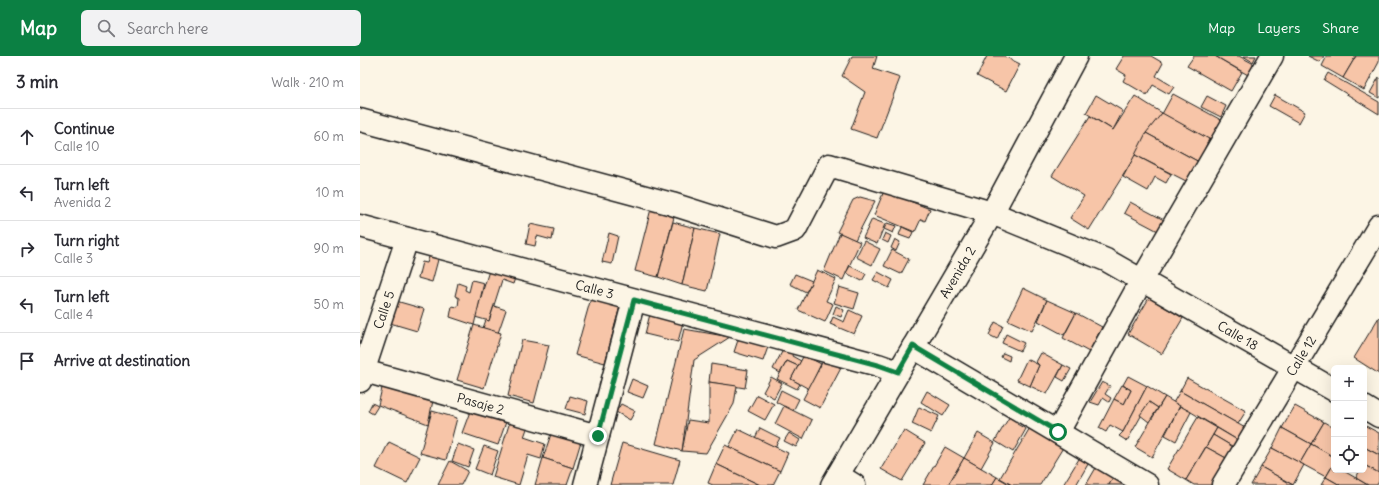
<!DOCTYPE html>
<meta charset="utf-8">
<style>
:root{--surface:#fff;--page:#f2f2f3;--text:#2b2b33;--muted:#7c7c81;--line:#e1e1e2;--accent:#0b8043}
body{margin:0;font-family:Delius,sans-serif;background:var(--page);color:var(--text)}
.controls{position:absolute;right:12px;bottom:12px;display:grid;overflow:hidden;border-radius:6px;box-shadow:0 4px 16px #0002}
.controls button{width:36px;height:36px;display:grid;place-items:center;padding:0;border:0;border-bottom:1px solid var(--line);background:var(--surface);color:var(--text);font:20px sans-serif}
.stop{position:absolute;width:12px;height:12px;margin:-9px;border:3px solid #0b8043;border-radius:50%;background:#fff}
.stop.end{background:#0b8043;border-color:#fff;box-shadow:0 1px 4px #0008}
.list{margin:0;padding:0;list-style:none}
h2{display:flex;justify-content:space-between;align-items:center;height:52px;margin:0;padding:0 16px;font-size:17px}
h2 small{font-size:13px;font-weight:400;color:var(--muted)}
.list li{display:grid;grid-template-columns:26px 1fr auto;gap:12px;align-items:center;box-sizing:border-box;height:56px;padding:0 16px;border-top:1px solid var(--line)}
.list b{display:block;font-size:15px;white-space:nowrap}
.list p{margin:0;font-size:13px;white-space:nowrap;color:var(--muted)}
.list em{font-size:13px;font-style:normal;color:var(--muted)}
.icon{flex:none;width:22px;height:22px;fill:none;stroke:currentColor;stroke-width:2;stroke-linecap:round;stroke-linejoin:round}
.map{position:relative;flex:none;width:1019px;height:429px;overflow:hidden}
header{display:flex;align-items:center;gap:24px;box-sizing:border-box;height:56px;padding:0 20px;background:var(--accent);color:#fff}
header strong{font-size:19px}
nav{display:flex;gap:22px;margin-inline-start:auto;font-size:14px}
.search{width:280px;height:36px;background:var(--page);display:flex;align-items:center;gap:10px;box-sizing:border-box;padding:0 14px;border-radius:6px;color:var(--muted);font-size:15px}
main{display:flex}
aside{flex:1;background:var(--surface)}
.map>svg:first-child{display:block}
.building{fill:#f7c5a8;stroke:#1c1c1c}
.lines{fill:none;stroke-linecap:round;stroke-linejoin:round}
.street-casing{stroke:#1c1c1c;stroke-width:25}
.street{stroke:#fcf5e5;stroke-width:22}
.route{stroke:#0b8043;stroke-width:5}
.labels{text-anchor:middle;stroke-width:3.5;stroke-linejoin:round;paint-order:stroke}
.street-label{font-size:13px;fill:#1c1c1c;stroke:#fcf5e5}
</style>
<header>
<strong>Map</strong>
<div class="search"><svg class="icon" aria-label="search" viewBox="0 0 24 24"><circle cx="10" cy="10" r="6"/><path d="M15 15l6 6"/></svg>Search here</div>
<nav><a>Map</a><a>Layers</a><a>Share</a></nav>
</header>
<main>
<aside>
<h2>3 min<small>Walk · 210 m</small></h2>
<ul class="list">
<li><svg class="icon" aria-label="ahead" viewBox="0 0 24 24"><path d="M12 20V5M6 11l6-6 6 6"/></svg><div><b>Continue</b><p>Calle 10</p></div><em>60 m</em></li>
<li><svg class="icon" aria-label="left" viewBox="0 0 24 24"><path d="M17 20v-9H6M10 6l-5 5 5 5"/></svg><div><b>Turn left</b><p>Avenida 2</p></div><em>10 m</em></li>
<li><svg class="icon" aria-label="right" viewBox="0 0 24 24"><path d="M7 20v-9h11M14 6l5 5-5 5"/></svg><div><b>Turn right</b><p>Calle 3</p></div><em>90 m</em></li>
<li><svg class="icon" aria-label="left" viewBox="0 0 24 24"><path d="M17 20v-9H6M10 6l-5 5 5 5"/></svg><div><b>Turn left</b><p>Calle 4</p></div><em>50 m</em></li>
<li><svg class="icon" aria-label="arrive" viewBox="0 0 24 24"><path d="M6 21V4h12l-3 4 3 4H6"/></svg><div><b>Arrive at destination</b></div></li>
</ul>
</aside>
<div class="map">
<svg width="1019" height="429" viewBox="0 0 1019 429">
<rect width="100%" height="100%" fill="#fcf5e5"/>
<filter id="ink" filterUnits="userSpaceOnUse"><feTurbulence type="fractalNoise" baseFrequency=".025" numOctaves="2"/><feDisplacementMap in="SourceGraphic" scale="8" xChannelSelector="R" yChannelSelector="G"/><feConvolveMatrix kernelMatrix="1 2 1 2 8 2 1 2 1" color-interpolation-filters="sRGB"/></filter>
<g filter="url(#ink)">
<g class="building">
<polygon points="492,0 517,0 513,13 540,22 517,82 491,73 505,36 482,20"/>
<polygon points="627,0 644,0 660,8 646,35 617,20"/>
<polygon points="764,0 791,0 803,7 796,20 814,31 809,38 793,29 787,39 763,25 766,19 756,13"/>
<polygon points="834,0 855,0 882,16 871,35 827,10"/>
<polygon points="855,0 879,0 894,8 888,19"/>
<polygon points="883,0 896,0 893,6"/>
<polygon points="948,0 964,0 960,6"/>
<polygon points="967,0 996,0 983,22 962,10"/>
<polygon points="996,0 1019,0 1019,6 1004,34 983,22"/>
<polygon points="968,17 1019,46 1019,58 964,24"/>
<polygon points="1019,21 1019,42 1010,37"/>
<polygon points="813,38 863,65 852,85 802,58"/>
<polygon points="736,39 763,55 753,74 726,57"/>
<polygon points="915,39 945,56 939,67 909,50"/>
<polygon points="775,40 802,57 729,174 710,162 724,140 692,120 730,60 753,74"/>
<polygon points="847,40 866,50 861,61 841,51"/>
<polygon points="802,57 849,83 839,106 786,77"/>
<polygon points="786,77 839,106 828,126 775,99"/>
<polygon points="775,99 811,118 806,127 795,121 788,135 763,121"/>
<polygon points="524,135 570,153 565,165 561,163 555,176 514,159"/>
<polygon points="500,141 515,145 495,184 477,176 493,144"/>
<polygon points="293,145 317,150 298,221 275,215"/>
<polygon points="770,146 804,164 798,175 764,157"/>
<polygon points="512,163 525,168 517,188 503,182"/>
<polygon points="313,166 335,172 322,229 298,221"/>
<polygon points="527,167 536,170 533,177 524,173"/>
<polygon points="170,168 194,173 192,184 177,180 175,190 166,188"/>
<polygon points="542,171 553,176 550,183 539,179"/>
<polygon points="335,172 360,178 347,235 322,229"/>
<polygon points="249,177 258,180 252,208 242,206"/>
<polygon points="480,177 500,186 483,224 464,215"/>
<polygon points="525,177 531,180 528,187 522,184"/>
<polygon points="535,183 540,186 536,195 531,192"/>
<polygon points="504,185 520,193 512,209 496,201"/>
<polygon points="532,194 549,203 541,218 524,210"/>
<polygon points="70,198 79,200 72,226 58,222 62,206 67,207"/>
<polygon points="490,210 506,218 502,225 486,217"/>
<polygon points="130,211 156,219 153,228 142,224 129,265 115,261"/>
<polygon points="457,214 476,223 466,245 473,248 465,266 438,254"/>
<polygon points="518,216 533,224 529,232 513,224"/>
<polygon points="435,218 452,225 446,236 430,228"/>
<polygon points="112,224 124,227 114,269 90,261 92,250 98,251 99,242 95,240 98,227 106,230 105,234 109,236"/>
<polygon points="479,231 499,237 494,253 474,247"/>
<polygon points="663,232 687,244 672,275 648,264"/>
<polygon points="231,242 260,250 245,307 215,299"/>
<polygon points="789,242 823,262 802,298 768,278"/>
<polygon points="687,244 716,257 704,279 678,265"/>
<polygon points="36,245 64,253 57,275 30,267"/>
<polygon points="134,250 146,254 138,277 123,272 126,264 129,265"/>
<polygon points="476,250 484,254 481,261 473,258"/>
<polygon points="489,254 502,260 494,278 470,268 473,261 484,266"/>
<polygon points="716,257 742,271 729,296 703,282"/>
<polygon points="290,258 323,266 318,286 285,278"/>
<polygon points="1019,261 1019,318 994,302"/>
<polygon points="635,266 643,270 637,283 629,279"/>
<polygon points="114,269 141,277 124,332 97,324"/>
<polygon points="324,273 370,281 334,304 322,395 296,388"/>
<polygon points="646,278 664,287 660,295 642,287"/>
<polygon points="379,281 408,291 403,305 374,296"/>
<polygon points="162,284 189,289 174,347 148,340"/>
<polygon points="424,292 433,297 432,300 441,305 438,310 427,305 420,317 413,313"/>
<polygon points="643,297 650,300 649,305 641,301"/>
<polygon points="681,297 703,309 687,338 670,330 679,309 676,306"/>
<polygon points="444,299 461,308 449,333 431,323"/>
<polygon points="464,303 481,312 460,352 443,343"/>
<polygon points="667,303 679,309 670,330 657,324"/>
<polygon points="427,305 438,310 431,323 440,328 437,333 417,323"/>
<polygon points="351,308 388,314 385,332 349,326"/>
<polygon points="703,309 711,313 704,325 697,321"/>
<polygon points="768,320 787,330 763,376 750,369 746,376 739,372 754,343 764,348 771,334 763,329"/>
<polygon points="411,321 422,327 414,342 403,336"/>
<polygon points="827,322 886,355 878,368 820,335"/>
<polygon points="272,323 288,330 283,342 267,336"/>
<polygon points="349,326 377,330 374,348 346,397 322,395 328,364 349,367"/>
<polygon points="742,326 750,330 745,338 751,342 749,346 743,342 739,349 730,346"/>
<polygon points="23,328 74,340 68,368 18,349"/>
<polygon points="762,329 771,334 764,348 754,343"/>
<polygon points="787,330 805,341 798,352 789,346 767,385 759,380 763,376"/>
<polygon points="421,334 439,343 433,355 416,346"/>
<polygon points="567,335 590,349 583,360 561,346"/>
<polygon points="820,335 887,373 879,385 831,356 813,347"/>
<polygon points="397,339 414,348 405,364 388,355"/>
<polygon points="210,340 228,345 225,358 206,353"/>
<polygon points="805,341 820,350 792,401 775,391"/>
<polygon points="789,346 798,352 789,366 780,359"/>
<polygon points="12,347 18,350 13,358 8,355"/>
<polygon points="261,348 275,355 270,364 256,356"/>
<polygon points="112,350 147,363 138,389 102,377"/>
<polygon points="424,350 452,364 443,383 415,368"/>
<polygon points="820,350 831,356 816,385 805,379"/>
<polygon points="935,350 964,366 951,388 922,372"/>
<polygon points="559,351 579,360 571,377 552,368"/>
<polygon points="72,355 97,362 86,404 60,397"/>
<polygon points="651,358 659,363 657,368 666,373 653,396 635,385"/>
<polygon points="838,361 857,372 826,424 807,413"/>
<polygon points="151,362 169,367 164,381 185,388 181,403 168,399 159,429 133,421"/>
<polygon points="964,366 974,372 974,401 951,388"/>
<polygon points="1004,369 1019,377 1019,399 1004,391"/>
<polygon points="671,370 704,390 680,429 652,429 640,422"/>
<polygon points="193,372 222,382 213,412 183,402"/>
<polygon points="400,372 420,382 415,391 395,382"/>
<polygon points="857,372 879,385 875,392 853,379"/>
<polygon points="922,372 951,388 940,407 912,392"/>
<polygon points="378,373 428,397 420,415 369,391"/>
<polygon points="544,374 565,387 542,425 521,413"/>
<polygon points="429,377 440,384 436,391 424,385"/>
<polygon points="618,377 635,387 621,412 604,402"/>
<polygon points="853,379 875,392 868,403 846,391"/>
<polygon points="29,386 60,401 47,427 16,412"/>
<polygon points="262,387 320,404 313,429 250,429"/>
<polygon points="98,388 114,394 108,411 92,405"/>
<polygon points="951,388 974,401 974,407 966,421 940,407"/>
<polygon points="365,389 420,415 413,429 400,429 356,408"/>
<polygon points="124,390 138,395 130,419 115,413"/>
<polygon points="585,391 604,402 588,429 563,429"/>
<polygon points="846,391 868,403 853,429 834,429 826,424"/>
<polygon points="1004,391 1019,399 1019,417 1004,409"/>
<polygon points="912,392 944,409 933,429 901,411"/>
<polygon points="722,398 731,403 716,429 703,429"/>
<polygon points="183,402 213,412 207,429 175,429"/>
<polygon points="604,402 637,421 632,429 588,429"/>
<polygon points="90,405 108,415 101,429 78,429"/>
<polygon points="356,408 400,429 353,429 348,427"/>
<polygon points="973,409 974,409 974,414 982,414 1008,429 980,429 966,421"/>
<polygon points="1004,409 1019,417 1019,425 1017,429 1008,429 996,422 1000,414 1004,414"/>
<polygon points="737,410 754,420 749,429 726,429"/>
<polygon points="901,411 933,429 891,429"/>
<polygon points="754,420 770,429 749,429"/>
<polygon points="637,421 651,429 632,429"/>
<polygon points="966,421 980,429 961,429"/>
</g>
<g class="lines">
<g class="street-casing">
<g id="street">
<path id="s1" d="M0,64L312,148L416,181L435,174L469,109L632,157L746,204L974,334"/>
<path id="s2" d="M0,170L518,309L538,316"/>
<polyline points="553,291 787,429"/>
<path id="s3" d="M4,315L238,380"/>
<path id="s4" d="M0,325L47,183"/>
<polyline points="1004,351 1019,360"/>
<polyline points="698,376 782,224 912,0"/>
<polyline points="478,419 494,429"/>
<polyline points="225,429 274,244"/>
<path id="s5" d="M472,429L632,157L716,0"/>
<path id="s6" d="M863,429L1019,170"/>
</g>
</g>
<use href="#street" class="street"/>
</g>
</g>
<g class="lines" filter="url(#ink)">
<polyline class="route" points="238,380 274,244 518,309 538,316 553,290 698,376"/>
</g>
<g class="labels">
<g class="street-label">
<text dy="5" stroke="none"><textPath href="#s5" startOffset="247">Avenida 2</textPath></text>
<text dy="5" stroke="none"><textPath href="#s2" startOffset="243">Calle 3</textPath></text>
<text dy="5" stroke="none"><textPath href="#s4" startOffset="75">Calle 5</textPath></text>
<text dy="5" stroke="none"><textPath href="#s1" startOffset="971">Calle 18</textPath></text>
<text dy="5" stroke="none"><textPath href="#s6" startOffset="151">Calle 12</textPath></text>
<text dy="5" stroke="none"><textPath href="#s3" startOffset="121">Pasaje 2</textPath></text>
</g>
</g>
</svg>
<div class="controls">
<button>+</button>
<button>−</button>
<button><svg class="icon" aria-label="locate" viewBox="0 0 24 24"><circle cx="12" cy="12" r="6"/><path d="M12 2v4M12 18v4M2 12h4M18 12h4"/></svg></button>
</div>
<div class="stop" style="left:698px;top:376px"></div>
<div class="stop end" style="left:238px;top:380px"></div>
</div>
</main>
